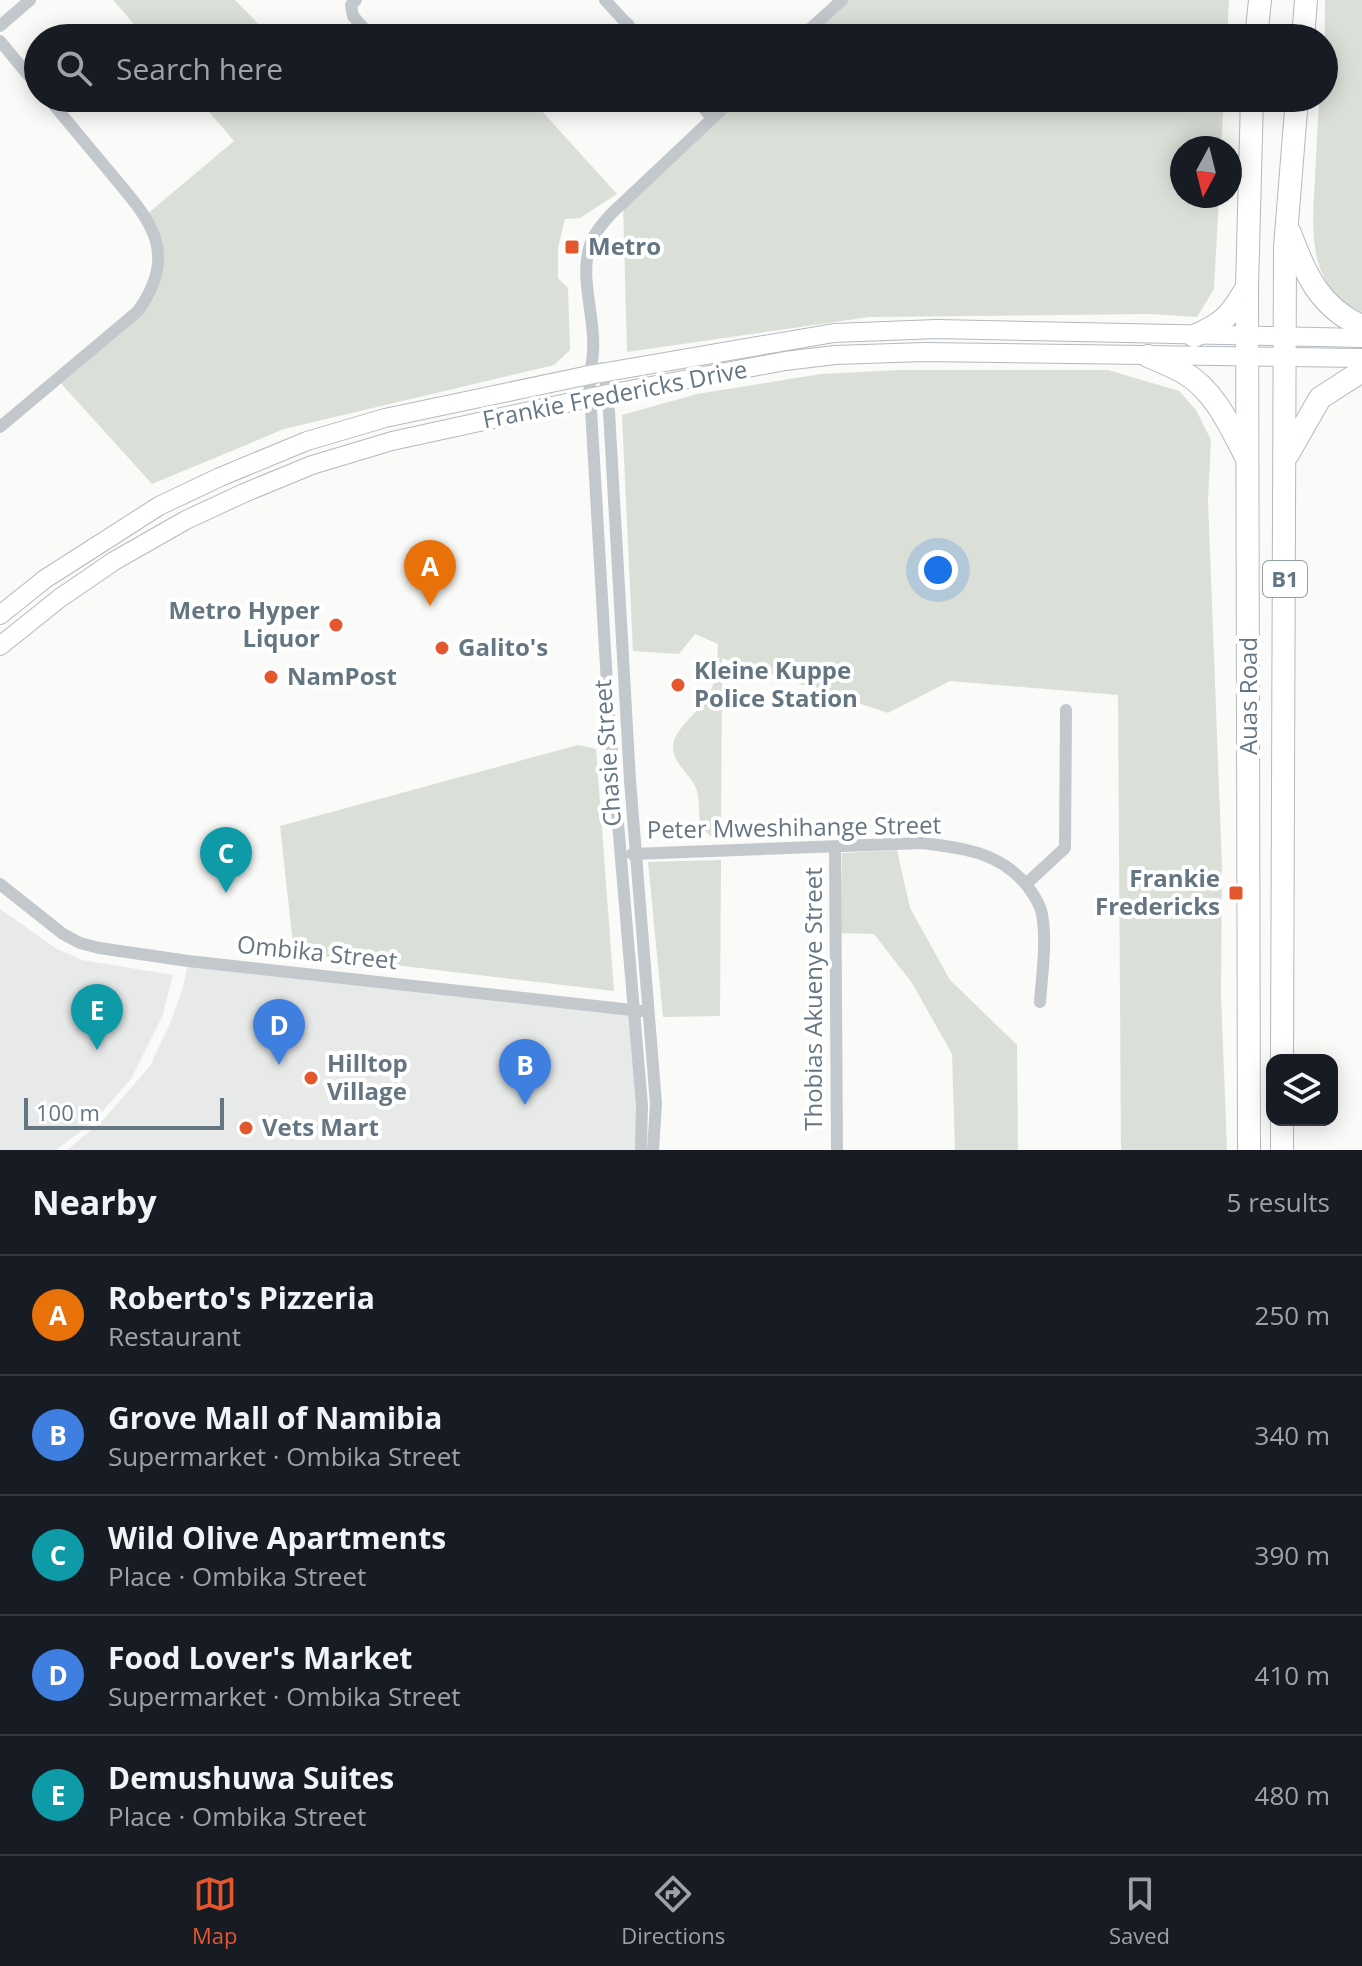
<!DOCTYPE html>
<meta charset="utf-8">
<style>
:root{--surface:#171b24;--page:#20242c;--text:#f1f3f6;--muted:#9ea1a6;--line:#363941;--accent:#e4572e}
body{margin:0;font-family:"Open Sans",sans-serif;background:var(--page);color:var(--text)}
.controls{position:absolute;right:24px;bottom:24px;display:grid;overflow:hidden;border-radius:16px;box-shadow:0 4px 20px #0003}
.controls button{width:72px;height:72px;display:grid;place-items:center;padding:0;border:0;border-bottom:2px solid var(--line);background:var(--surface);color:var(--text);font:40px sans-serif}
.compass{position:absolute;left:1170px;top:136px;width:72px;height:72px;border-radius:50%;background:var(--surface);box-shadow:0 4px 20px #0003;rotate:187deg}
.scale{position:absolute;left:24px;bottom:20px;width:200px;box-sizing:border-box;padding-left:8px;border:4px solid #657683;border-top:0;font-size:22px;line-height:28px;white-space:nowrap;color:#657683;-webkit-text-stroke:6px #fff;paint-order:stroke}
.you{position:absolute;left:938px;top:570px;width:28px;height:28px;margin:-20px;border:6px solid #fff;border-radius:50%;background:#1a73e8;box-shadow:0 0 0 12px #1a73e833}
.badge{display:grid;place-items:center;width:52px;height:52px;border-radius:50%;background:var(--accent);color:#fff;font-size:26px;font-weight:700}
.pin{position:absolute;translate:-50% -66px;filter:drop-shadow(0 2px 4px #0008)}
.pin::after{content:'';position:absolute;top:42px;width:28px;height:24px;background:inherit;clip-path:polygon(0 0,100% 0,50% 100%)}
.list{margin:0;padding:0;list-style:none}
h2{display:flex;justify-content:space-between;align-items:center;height:104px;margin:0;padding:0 32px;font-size:34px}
h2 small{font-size:26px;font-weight:400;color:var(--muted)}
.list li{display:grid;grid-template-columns:52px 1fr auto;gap:24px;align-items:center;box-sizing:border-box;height:120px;padding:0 32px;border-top:2px solid var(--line)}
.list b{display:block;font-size:30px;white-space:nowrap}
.list p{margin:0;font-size:26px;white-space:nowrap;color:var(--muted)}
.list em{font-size:26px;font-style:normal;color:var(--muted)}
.icon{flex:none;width:44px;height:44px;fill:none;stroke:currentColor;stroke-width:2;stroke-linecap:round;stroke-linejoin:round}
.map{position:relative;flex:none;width:1362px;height:1150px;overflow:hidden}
.search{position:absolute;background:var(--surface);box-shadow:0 4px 20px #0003;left:24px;right:24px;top:24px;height:88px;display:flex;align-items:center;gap:20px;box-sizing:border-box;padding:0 28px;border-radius:44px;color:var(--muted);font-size:30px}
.sheet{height:704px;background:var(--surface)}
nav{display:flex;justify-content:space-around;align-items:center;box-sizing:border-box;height:112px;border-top:2px solid var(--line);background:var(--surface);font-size:22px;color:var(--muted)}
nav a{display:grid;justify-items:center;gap:4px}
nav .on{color:var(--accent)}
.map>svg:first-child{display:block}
.built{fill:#e8e9e9}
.green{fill:#dadfd7}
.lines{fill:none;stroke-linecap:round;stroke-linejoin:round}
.secondary-casing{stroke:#b3babf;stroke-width:20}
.highway-casing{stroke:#b4b9bd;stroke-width:24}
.street{stroke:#c3c8cc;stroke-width:12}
.secondary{stroke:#fff;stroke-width:18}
.highway{stroke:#fff;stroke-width:22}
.poi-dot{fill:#e4572e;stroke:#fff;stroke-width:3}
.labels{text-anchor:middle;stroke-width:8;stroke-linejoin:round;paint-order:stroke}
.shield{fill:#fff;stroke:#939fa8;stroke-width:2}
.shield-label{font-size:22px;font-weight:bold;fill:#657683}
.poi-label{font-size:24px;font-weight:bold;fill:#657683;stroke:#fff;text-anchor:start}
.street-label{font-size:24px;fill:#657683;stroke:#fff}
</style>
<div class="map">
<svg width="1362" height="1150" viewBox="0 0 1362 1150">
<rect width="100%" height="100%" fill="#fafaf8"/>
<g class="built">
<polygon points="0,909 57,949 82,960 173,975 162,1017 131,1079 92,1123 56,1150 0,1150"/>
<polygon points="188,961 634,1011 640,1150 67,1150 103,1120 150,1066 171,1021 184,984"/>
</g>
<g class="green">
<polygon points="113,0 235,0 272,38 146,38"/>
<polygon points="842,0 1229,0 1227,38 801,38"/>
<path d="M1325,0H1362V312C1306,287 1312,230 1315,178C1316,151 1318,125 1319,98H1324Z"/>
<polygon points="197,98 530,98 617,194 580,218 565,219 558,248 558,278 568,288 570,350 554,365 284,429 152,484 57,379 138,311 157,275 146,215 234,141"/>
<polygon points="736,98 1224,98 1221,148 1182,148 1182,196 1219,196 1214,289 1197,317 1149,314 869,317 627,352 623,203"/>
<path d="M900,370H1108L1179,391L1196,410L1211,440L1208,500L1222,866L1221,995L1227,1150H1121L1118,695L950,681L888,713L722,658L721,841C691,828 703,816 697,791C694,778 678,768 674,754C667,733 697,715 707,698C717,682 717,663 718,644L695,634L679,654L633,651L622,415L697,394L821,374Z"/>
<polygon points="578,745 596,749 614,991 294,953 280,826"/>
<polygon points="897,850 910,908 950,980 1017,1045 1018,1150 955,1150 952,1054 912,983 874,934 840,933 842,853"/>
<polygon points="721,860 720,1016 663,1017 648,862"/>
</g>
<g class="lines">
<g class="secondary-casing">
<g id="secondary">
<polyline points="0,615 45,579 159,506 220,477 307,441 385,418 589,375 834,333 937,329 1362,338"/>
<polyline points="0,646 60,598 114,561 186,520 244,493 312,465 392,441 608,394 785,361 835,355 924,352 1362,358"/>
</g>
</g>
<g class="highway-casing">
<g id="highway">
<polyline points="1256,38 1260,0"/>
<polyline points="1303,38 1306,0"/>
<path d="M1290,233C1305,274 1320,308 1362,326"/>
<path d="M1194,336C1224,323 1231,315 1247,287"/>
<path d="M1148,356C1160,361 1172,366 1183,372C1215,390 1231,428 1247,459"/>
<polyline points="1288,454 1320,398 1362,371"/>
<polyline points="1282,1060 1285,247 1297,98"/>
<polyline points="1282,1120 1282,1150"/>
<polyline points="1249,1150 1247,287 1252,98"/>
</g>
</g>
<g class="street">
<polyline points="356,0 351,5 353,16 372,38"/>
<polyline points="605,0 640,38"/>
<polyline points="0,26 30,0"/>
<polyline points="615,38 628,24"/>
<polyline points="800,38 842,0"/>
<polyline points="0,41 38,87"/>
<polyline points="695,98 712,118"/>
<polyline points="603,368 608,394 630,780 656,1104 653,1150"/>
<path d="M0,427L138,311C181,250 148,218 108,170C88,146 68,122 48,98"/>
<polyline points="835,847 837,1150"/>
<path d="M632,854L922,843C963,848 1001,852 1028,887C1034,895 1040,904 1042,914C1047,943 1042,974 1040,1002"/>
<polyline points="0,884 63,934 80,943 99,948 188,961 641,1011"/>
<polyline points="1026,884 1065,848 1066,710"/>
<path d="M641,1150L642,1105L609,718L589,375C603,330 577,286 590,245C594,233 603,223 611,214L734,98"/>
</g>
<use href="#secondary" class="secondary"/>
<use href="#highway" class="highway"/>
</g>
<g class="poi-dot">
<rect x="564" y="239" width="16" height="16" rx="4"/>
<circle cx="336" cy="625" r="8"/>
<circle cx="442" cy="648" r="8"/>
<circle cx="271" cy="677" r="8"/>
<circle cx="678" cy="685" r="8"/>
<rect x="1228" y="885" width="16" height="16" rx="4"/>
<circle cx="311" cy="1078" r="8"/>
<circle cx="246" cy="1128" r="8"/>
</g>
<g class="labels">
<rect class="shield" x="1263" y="561" width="44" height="36" rx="6"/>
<g class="shield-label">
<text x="1285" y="587">B1</text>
</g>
<g class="poi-label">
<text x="588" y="255">Metro</text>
<text x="320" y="619" text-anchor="end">Metro Hyper<tspan x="320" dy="28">Liquor</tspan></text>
<text x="458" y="656">Galito's</text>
<text x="694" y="679">Kleine Kuppe<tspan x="694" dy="28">Police Station</tspan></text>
<text x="287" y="685">NamPost</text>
<text x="1220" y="887" text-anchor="end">Frankie<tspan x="1220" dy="28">Fredericks</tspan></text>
<text x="327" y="1072">Hilltop<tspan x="327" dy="28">Village</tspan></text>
<text x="262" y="1136">Vets Mart</text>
</g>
<g class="street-label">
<text transform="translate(615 395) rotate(-11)" y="8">Frankie Fredericks Drive</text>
<text transform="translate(1249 696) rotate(-90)" y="8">Auas Road</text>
<text transform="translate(608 753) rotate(-94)" y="8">Chasie Street</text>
<text transform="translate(794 828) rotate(-1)" y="8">Peter Mweshihange Street</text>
<text transform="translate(317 953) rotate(6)" y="8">Ombika Street</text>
<text transform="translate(814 999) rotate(-90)" y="8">Thobias Akuenye Street</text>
</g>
</g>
</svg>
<div class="controls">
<button><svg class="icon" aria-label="layers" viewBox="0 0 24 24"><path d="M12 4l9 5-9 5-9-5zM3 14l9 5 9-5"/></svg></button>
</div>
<svg class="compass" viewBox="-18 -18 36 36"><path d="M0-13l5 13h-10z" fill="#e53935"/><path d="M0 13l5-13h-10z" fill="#9ea1a6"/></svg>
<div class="scale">100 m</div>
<div class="you"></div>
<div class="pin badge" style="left:430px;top:606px;background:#e8710a">A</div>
<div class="pin badge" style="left:525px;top:1105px;background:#3f7fe0">B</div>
<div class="pin badge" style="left:226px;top:893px;background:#0f9aa8">C</div>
<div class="pin badge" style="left:279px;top:1065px;background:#3f7fe0">D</div>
<div class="pin badge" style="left:97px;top:1050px;background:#0f9aa8">E</div>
<div class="search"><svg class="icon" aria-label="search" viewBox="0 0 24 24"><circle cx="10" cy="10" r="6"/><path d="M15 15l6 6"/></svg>Search here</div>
</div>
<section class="sheet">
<h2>Nearby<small>5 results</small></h2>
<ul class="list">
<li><span class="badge" style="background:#e8710a">A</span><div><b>Roberto's Pizzeria</b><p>Restaurant</p></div><em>250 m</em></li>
<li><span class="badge" style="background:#3f7fe0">B</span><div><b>Grove Mall of Namibia</b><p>Supermarket · Ombika Street</p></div><em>340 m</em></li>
<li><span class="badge" style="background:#0f9aa8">C</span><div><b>Wild Olive Apartments</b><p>Place · Ombika Street</p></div><em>390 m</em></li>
<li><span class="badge" style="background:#3f7fe0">D</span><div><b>Food Lover's Market</b><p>Supermarket · Ombika Street</p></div><em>410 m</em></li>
<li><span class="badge" style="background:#0f9aa8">E</span><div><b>Demushuwa Suites</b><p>Place · Ombika Street</p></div><em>480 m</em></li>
</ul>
</section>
<nav>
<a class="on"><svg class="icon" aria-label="map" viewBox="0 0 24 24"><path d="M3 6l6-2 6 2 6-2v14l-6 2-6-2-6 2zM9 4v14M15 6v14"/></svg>Map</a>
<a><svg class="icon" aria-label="directions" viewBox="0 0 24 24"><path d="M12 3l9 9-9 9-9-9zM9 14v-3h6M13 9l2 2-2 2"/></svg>Directions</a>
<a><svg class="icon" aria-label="saved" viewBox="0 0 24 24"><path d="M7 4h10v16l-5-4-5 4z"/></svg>Saved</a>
</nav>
